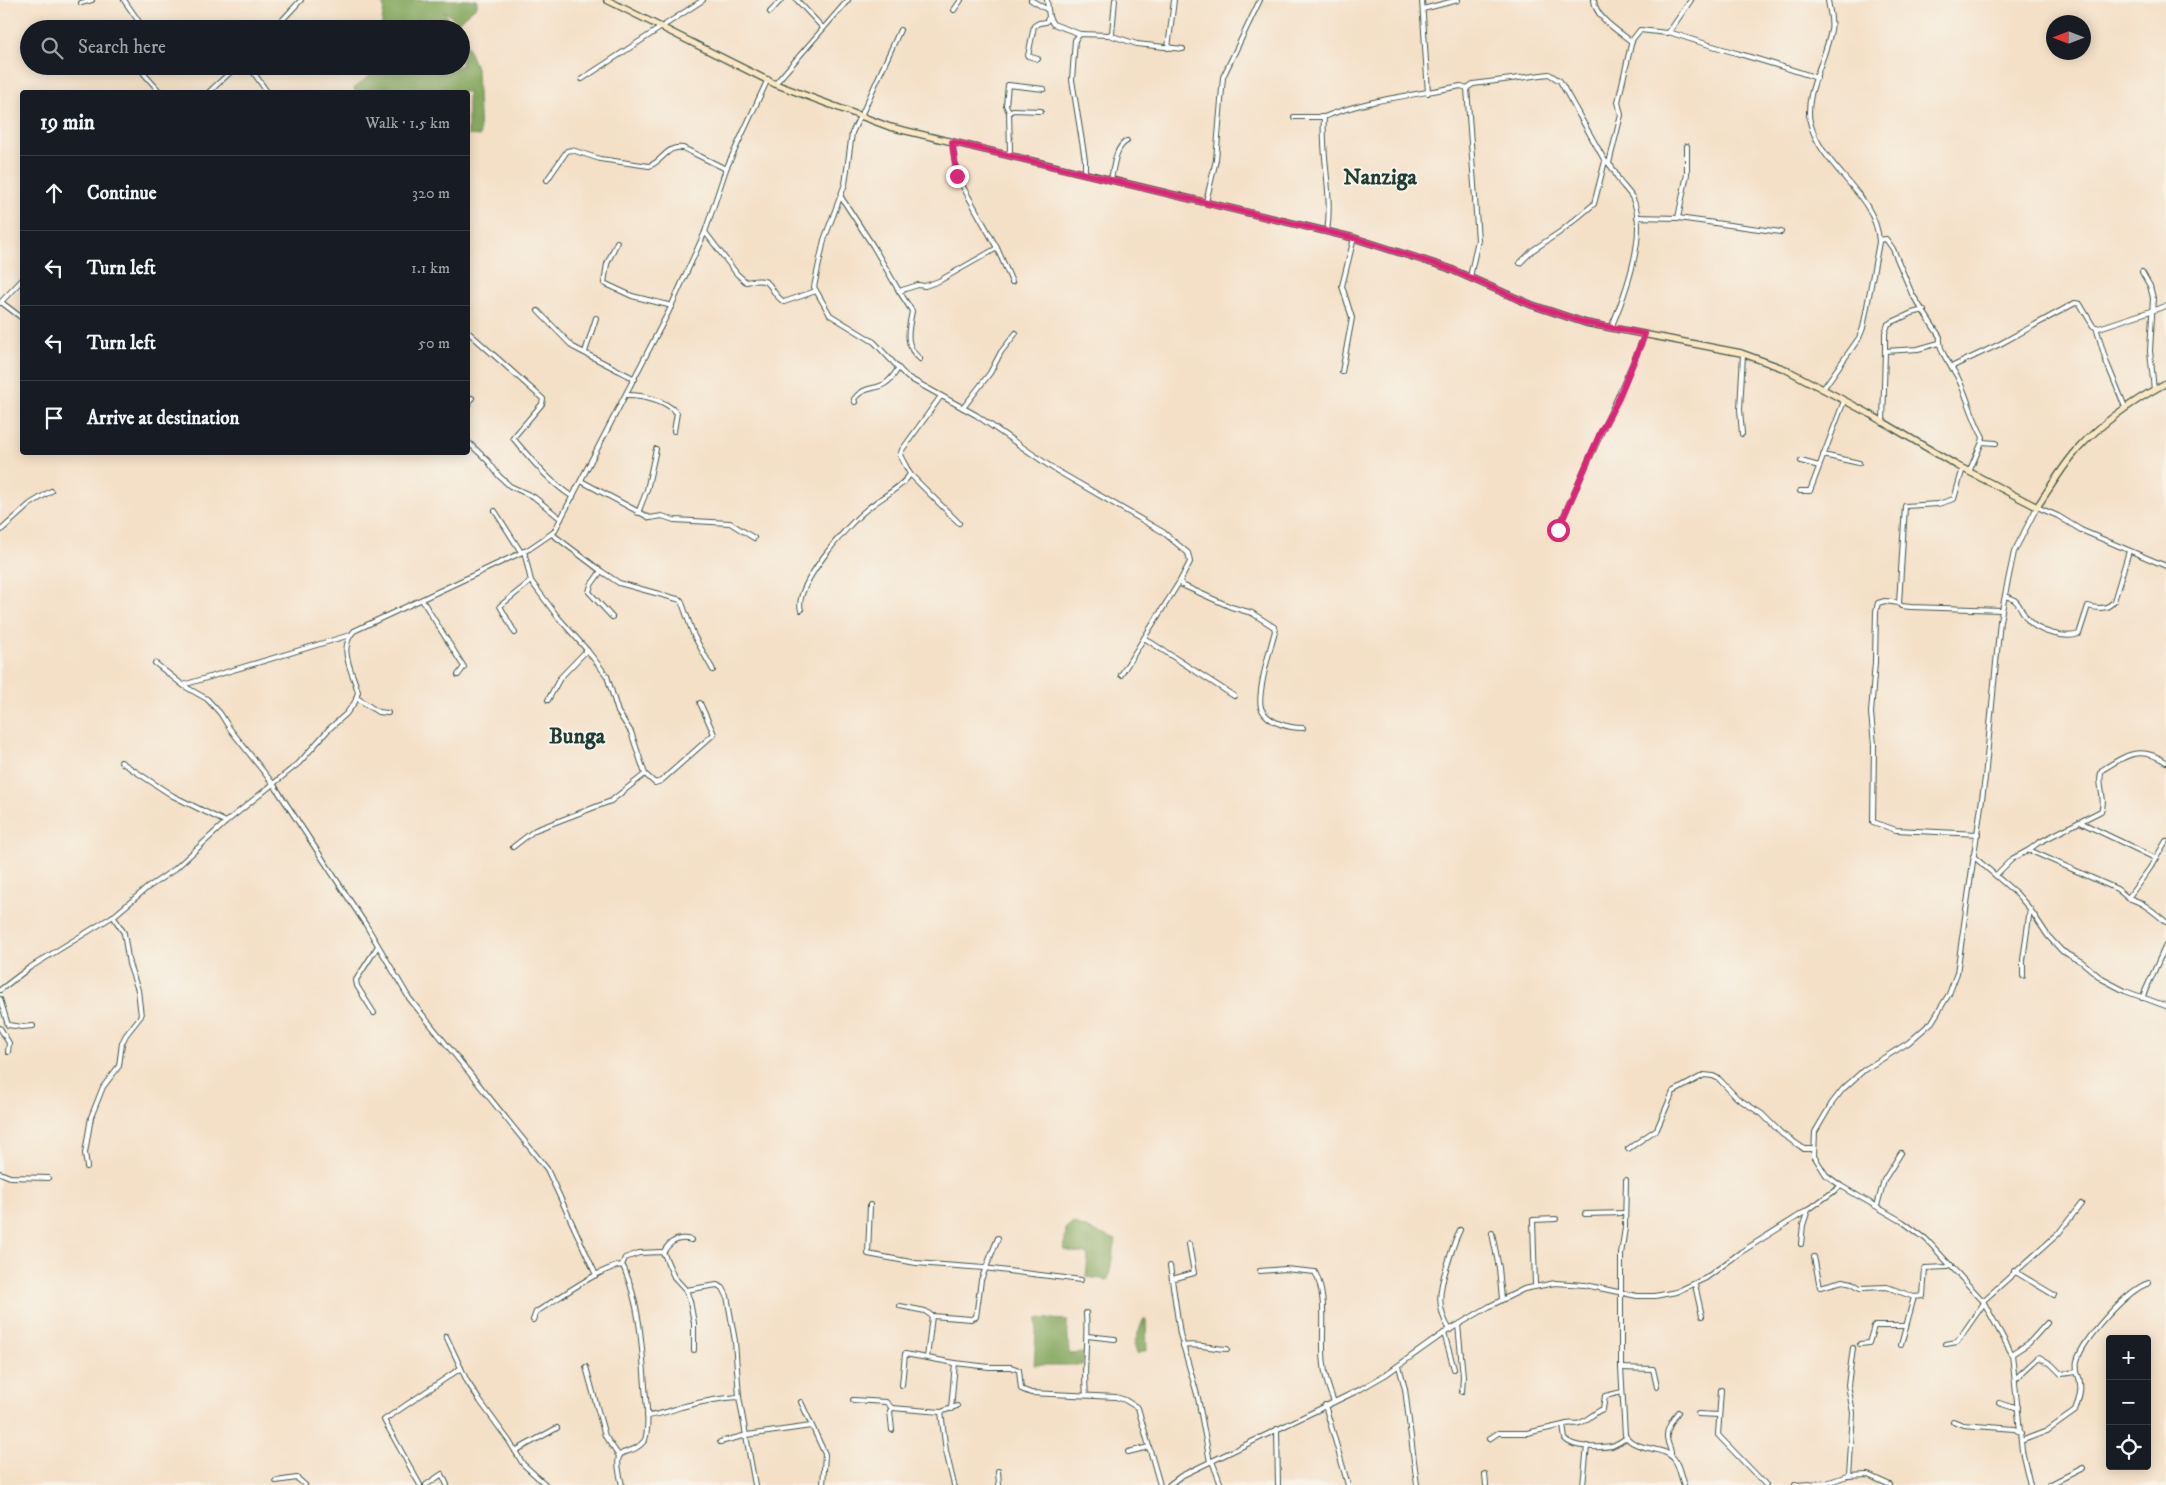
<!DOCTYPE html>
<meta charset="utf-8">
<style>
:root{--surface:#171b24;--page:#20242c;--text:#f1f3f6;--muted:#9ea1a6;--line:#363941}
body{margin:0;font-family:"IM FELL DW Pica",serif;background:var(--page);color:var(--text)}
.controls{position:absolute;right:15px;bottom:15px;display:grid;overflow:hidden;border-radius:5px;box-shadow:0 2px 12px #0003}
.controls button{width:45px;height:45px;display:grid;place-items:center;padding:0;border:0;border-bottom:1px solid var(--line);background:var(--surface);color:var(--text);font:25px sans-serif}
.compass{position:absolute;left:2046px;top:15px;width:45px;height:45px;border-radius:50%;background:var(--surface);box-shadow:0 2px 12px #0003;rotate:270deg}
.stop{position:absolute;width:15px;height:15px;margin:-11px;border:4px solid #db2777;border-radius:50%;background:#fff}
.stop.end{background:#db2777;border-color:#fff;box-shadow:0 1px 5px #0008}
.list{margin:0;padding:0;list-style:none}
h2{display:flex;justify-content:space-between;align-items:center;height:65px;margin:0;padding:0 20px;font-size:21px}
h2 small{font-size:16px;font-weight:400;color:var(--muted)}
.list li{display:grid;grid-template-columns:32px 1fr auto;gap:15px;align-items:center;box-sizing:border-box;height:75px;padding:0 20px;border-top:1px solid var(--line)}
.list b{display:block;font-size:19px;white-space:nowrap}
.list em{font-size:16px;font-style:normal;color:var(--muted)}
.icon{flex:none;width:28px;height:28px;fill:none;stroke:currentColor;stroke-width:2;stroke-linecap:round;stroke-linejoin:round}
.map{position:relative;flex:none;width:2166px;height:1485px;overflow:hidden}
.search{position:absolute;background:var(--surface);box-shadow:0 2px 12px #0003;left:20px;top:20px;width:450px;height:55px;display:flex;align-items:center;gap:12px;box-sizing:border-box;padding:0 18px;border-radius:28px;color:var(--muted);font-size:19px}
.panel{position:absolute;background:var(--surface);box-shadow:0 2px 12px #0003;left:20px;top:90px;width:450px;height:365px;border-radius:5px}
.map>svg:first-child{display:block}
.forest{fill:#83a65b;stroke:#517248}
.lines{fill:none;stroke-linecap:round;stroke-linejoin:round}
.street-casing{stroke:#3f554a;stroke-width:6}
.secondary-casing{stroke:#3f554a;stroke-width:8}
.street{stroke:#fff;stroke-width:4}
.secondary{stroke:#fbe7c3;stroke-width:5.5}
.route{stroke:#db2777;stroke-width:6}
.labels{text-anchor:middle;stroke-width:4;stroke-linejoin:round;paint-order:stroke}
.quarter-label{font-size:22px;font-weight:bold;fill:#1f3d34;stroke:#f7f3e8}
</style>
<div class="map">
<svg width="2166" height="1485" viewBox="0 0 2166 1485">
<rect width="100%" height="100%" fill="#f7f3e8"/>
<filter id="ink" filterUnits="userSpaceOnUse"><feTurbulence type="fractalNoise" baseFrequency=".02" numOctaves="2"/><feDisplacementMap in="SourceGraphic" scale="10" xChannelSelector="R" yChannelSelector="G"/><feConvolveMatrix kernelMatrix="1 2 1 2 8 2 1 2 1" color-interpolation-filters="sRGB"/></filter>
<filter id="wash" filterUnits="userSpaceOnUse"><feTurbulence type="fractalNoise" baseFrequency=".0096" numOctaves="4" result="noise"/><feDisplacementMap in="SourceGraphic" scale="20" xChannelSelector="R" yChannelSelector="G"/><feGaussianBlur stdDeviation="1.12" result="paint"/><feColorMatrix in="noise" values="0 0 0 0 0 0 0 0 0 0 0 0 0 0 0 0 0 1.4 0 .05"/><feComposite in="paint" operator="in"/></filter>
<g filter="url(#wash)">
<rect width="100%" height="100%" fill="#f4e0c7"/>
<g class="forest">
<polygon points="380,0 477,0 477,6 458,22 444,11 453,29 381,29 384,7"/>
<polygon points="462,33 477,70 480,136 468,135 468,92 355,92 354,88 383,66 461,66"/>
<polygon points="1073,1223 1116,1240 1108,1280 1086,1277 1088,1255 1064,1250 1066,1229"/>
<polygon points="1037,1318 1067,1320 1069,1354 1084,1353 1082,1365 1034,1365"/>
<polygon points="1143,1320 1146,1320 1147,1350 1137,1354 1134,1344"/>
</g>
</g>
<g filter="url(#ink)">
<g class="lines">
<g class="street-casing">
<g id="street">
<polyline points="124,0 144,29"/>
<polyline points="797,0 823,28"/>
<polyline points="1031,0 1048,10"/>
<polyline points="1047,0 1049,17 1053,24 1080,34"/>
<polyline points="1422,0 1428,93"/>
<path d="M1594,0C1595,18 1620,32 1632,42"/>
<polyline points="81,3 92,0"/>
<polyline points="1423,9 1458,0"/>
<polyline points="954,10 961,0"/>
<polyline points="770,12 781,0"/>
<polyline points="274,29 301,0"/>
<polyline points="1669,32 1691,0"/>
<polyline points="1109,35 1137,44 1183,49"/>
<polyline points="1168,48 1174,0"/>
<polyline points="1038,59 1028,56 1034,26 1039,23 1046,22 1049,17"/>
<polyline points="145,66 143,72 145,75 160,92"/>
<polyline points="249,66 267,92"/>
<polyline points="582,79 703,0"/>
<polyline points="775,84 848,0"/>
<polyline points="1467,88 1478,240 1470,277"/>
<polyline points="209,92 237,66"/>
<polyline points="1009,112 1013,110 1041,111"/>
<path d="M860,116L852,133L845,184L824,240L814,287L830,315L874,342L907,377L976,415L1054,469L1163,532L1188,553L1190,562L1180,581L1182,585L1231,607L1252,613L1274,627L1275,631C1271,646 1255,698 1262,710C1269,723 1289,728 1303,728"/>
<polyline points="861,116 900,30"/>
<polyline points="1294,117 1324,117"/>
<polyline points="952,142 957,176 997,248 1012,282"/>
<polyline points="1008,155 1010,150 1009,112 1006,105 1008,85 1044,89"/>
<path d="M1609,163L1621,115L1618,102L1632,40L1640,30L1667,33L1669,32C1718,49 1768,61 1817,78"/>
<polyline points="1085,173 1085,160 1072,80 1075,40 1080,34 1109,35 1112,33 1115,0"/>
<path d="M1111,179C1114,167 1115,147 1127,141"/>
<path d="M547,180L567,151L572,150L600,159L649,166C663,162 666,145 683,148L726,169"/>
<polyline points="841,197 873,246 899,291 918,285 925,286 939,281 997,248"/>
<polyline points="1206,202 1216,160 1223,77 1260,0"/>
<polyline points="1637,217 1678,218 1687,174 1687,146"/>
<polyline points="1678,218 1781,232"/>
<path d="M705,232L737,274L746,282C777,276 765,289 784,302L816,291"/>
<path d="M1327,232C1333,194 1321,155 1324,117C1368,99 1415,95 1461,86L1467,88L1473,84L1549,74L1560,81L1605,161C1613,165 1615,174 1620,182C1624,187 1629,192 1632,197C1649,231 1625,295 1611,328"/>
<path d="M1879,240L1886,239L1893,249L1912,294L1940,337C1938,351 1950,364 1957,376C1967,395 1972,418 1983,437L1982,442"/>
<polyline points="617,242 607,264 604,283 632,296 672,306"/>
<polyline points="1520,263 1533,250 1560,232 1594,204 1605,161"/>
<polyline points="2142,272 2150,286 2153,298 2150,351 2154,390"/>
<path d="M899,291L912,311C909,329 903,345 920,359"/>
<polyline points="1,302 22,318"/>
<polyline points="0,303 22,280"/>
<polyline points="538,311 573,347 635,379"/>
<polyline points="2096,327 2106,361 2125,407"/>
<path d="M468,332L543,399L542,404L513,438C531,459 549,482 573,497"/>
<polyline points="1885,351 1885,333 1888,324 1912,313 1924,310"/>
<polyline points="585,352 596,318"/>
<polyline points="1951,367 2000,344 2075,303 2080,304 2093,326 2099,328 2166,306"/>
<polyline points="1342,372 1352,318 1342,286 1354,238"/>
<path d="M1823,389L1859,338L1863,328L1879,242C1877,194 1821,168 1810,122C1804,94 1826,59 1831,30C1833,21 1829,9 1828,0"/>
<path d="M627,395C644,395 665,400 677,413L674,431"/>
<path d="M855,402L854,399C868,381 882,396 897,370"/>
<polyline points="468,405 472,398"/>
<polyline points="963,408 990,373 1001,352 1016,333"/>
<polyline points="1883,423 1885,351 1918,349 1939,343"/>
<polyline points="1742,434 1740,409 1743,354"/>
<polyline points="468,442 488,461 499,476 510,486 534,497 561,519"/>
<polyline points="1823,455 1859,463"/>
<polyline points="1801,461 1819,466"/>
<polyline points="1969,472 1982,442 1996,443"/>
<polyline points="910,474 959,523"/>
<polyline points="581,481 650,518 662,516 674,520 730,523 754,538"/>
<polyline points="1800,491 1810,491 1844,401"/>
<polyline points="495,511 521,552"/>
<polyline points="638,513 647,490 656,449"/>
<path d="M1558,530C1585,464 1618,401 1645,334"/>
<polyline points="0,531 30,504 51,491"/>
<polyline points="552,534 601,571 619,583 681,600 694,636 713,670"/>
<polyline points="601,571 591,585 589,592 612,617"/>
<polyline points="531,581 557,616 587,650 607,676 618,712 631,732 645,774 655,783 661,781 714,734 700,703"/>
<polyline points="1180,581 1144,638 1234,696"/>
<path d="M2005,596C2020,599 2019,609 2028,620C2038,632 2065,639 2079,634L2088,606C2098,609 2108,610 2114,601L2129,551"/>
<polyline points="422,600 464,667 458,675"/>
<polyline points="1899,603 1905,506 1938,504 1954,499 1963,468"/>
<path d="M801,610C793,587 848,524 866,510C878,499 903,487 910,474L900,455L902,450L941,396"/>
<polyline points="515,633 500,606 531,581 524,551"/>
<polyline points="155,663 184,686 207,699 220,713 230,729 274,785 366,925 409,998 547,1169 596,1275"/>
<polyline points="1121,675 1144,638"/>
<polyline points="183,685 350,635"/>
<polyline points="357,698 378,712 388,713"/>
<polyline points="548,700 560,678 587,650"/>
<polyline points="121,762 173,796 226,822"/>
<polyline points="2080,822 2155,858"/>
<polyline points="1978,834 1896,830 1873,822 1874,745 1871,713 1875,662 1876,611 1878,603 1885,601 1899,603 1901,606 1911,607 2002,610"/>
<path d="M2166,841L2150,868L2128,898C2143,902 2154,912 2166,922"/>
<polyline points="513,847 535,830 611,801 645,774"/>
<path d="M2029,850L2038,843L2101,811C2107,799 2096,783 2102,770C2126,755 2140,745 2166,762"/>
<polyline points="1973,856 2017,894 2030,909 2048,936 2062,951 2082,962 2102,979 2125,991 2166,1006"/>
<polyline points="1996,875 2012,859 2029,850 2117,889 2128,898"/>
<polyline points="2023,976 2023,960 2030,909"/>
<path d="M0,990L29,968L115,915L147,888L175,869L226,822L299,763L329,729L346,714L355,702L358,692C353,672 337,649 354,631L529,549L554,532L669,311L705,232L726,169L768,79"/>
<polyline points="2142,998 2166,945"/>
<polyline points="0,999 8,1025 22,1027 33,1026"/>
<polyline points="374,1013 357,986 356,980 378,946"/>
<polyline points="0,1028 9,1043 8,1052"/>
<polyline points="1628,1149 1657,1129 1673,1092 1704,1075 1713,1076 1719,1079 1737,1098 1762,1114 1782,1134 1800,1146 1804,1149 1813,1149"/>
<polyline points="87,1167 85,1153 91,1117 103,1087 119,1066 122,1043 126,1035 141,1016 138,990 129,964 124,933 113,916"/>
<polyline points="0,1173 10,1177 48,1178"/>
<path d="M1626,1180L1625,1228L1621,1254V1368L1625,1435C1635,1453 1667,1444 1676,1462C1680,1469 1681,1478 1684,1485"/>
<polyline points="870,1205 868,1254 916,1263 984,1268 1081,1280"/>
<polyline points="1877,1206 1884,1180 1901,1153"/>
<polyline points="1585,1214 1625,1213"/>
<polyline points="1492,1233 1499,1268 1502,1299"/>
<polyline points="1801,1244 1803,1225 1808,1210"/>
<path d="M663,1253C669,1242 678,1236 691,1240"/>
<polyline points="1814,1257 1820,1287 1843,1281 1852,1283 1860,1288 1887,1287 1914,1297"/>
<polyline points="622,1265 625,1258 639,1253 661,1252 664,1254 674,1277 686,1290 690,1301 694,1323 694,1350"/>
<polyline points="1170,1266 1180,1334 1198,1398 1210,1462"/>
<path d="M1260,1271L1285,1269L1315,1272C1329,1300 1320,1334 1324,1365C1325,1378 1329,1390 1334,1402"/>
<polyline points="2014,1271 2054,1295"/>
<polyline points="1172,1279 1194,1273 1189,1244"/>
<polyline points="1535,1285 1533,1220 1556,1219"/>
<polyline points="1695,1285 1702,1316"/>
<polyline points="686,1290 717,1285 723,1288 727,1296 735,1341 739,1397 755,1485"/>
<polyline points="1983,1301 2058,1234 2081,1204"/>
<polyline points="900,1306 925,1311 932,1316 971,1319 976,1317 981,1280 998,1238"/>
<path d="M533,1320L536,1312C557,1300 599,1268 622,1265L624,1268C640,1305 642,1346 645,1386C646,1403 650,1423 645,1440C628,1462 610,1438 622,1485"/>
<polyline points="1458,1325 1463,1376 1462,1392"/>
<path d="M1450,1330C1436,1308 1439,1290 1447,1266C1451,1254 1454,1241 1460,1230"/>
<polyline points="1444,1333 1454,1369"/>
<polyline points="446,1336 467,1381 480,1401 509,1441 523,1464 546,1485"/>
<polyline points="1087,1336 1115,1339"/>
<polyline points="1860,1344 1869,1343 1874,1326 1906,1326"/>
<polyline points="1946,1344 1957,1342 1984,1303"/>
<polyline points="1901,1345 1914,1297 1923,1296 1925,1268 1947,1267 1951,1265"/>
<path d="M1183,1346C1198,1343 1212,1349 1227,1349"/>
<polyline points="2012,1354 2029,1343 2047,1323"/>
<polyline points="927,1358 932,1316"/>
<polyline points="1399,1366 1405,1389 1417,1485"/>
<polyline points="586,1367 605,1436 619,1456"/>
<polyline points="1621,1368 1653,1369 1657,1387"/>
<path d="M2015,1379L2039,1357L2051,1364L2061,1374L2077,1372C2077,1368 2076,1364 2077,1361C2083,1339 2128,1289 2149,1283"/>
<polyline points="902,1385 905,1354 955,1363 989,1367 1011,1367 1019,1370 1021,1389 1031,1393 1116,1397 1125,1400 1138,1408 1160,1485"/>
<polyline points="1721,1390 1718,1435 1766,1485"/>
<path d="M1622,1392L1605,1396L1603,1409C1595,1412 1589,1419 1580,1423C1575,1425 1569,1422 1563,1425L1565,1439C1573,1448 1600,1448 1612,1446C1617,1444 1622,1441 1626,1438"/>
<path d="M1086,1395C1083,1368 1088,1341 1086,1313"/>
<polyline points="853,1400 886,1402 892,1408 941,1412 957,1406"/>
<polyline points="801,1402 825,1454 823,1485"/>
<polyline points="1999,1403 2011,1407 2018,1407"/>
<polyline points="1325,1405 1348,1485"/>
<polyline points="951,1409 955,1363"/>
<polyline points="941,1412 946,1451 954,1485"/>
<polyline points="1698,1414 1719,1415"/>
<path d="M647,1416C660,1415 669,1411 681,1407C700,1402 720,1398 739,1397"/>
<polyline points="1953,1421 1963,1425 2015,1429 2021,1433"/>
<polyline points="1277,1429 1278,1485"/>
<polyline points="892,1430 890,1411 892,1408"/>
<polyline points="1489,1439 1498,1433 1527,1433 1563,1425"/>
<path d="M2021,1441L2047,1431L2075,1411C2080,1397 2083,1385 2077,1372"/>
<polyline points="720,1442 747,1435 811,1426"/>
<polyline points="515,1451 557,1428"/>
<polyline points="1128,1452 1149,1447"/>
<path d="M1671,1456C1672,1448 1666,1443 1667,1435C1667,1427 1674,1418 1678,1412"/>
<polyline points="1212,1461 1221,1485"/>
<polyline points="998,1471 999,1485"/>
<polyline points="1485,1474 1486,1485"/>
<polyline points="1849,1476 1853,1413 1848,1385 1853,1348"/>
<polyline points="276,1481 297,1478 305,1485"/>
<polyline points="420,1485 384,1420 461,1368"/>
<polyline points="426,1485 442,1474 447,1485"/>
<polyline points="1169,1485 1181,1476 1359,1390 1385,1375 1444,1333 1490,1306 1524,1289 1555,1283 1585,1285 1637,1296 1655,1296 1676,1292 1706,1278 1741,1252 1808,1210 1841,1186"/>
<polyline points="1583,1485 1587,1446"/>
<polyline points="1795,1485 1827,1483 1847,1476 1868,1475 1890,1485"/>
<polyline points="2030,1485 2022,1451 2012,1354 1983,1301 1926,1239 1903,1222 1841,1186 1826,1175 1814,1156 1815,1132 1832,1103 1843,1089 1864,1070 1908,1043 1932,1022 1949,994 1957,973 1985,778 2000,621 2006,590 2014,552 2037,507 2058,516 2081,530 2166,566"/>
<polyline points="2049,1485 2083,1468"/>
</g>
</g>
<g class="secondary-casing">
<path id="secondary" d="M607,0L775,84L890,127L1354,238L1448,268L1532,305L1586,323L1741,353L1785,369L1868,413L1956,465L2037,507C2050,488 2062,467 2077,450C2102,422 2133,401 2166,383"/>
</g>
<use href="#street" class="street"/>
<use href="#secondary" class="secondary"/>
</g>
</g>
<g class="lines" filter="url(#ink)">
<polyline class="route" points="957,176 952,142 1354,238 1448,268 1532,305 1586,323 1645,334 1617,402 1601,431 1558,530"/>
</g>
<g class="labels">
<g class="quarter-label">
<text x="1380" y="184">Nanziga</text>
<text x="577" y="743">Bunga</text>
</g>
</g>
</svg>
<div class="controls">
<button>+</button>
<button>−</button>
<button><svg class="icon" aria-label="locate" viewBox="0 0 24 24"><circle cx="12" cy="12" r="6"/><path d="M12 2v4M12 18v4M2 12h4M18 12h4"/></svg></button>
</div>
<svg class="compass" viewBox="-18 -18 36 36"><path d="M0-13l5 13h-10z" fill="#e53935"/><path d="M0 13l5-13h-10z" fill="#9ea1a6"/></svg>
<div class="stop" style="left:1558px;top:530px"></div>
<div class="stop end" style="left:957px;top:176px"></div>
<div class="search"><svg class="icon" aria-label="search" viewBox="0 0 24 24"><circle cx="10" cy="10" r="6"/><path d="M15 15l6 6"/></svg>Search here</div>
<section class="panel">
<h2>19 min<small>Walk · 1.5 km</small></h2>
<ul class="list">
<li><svg class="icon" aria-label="ahead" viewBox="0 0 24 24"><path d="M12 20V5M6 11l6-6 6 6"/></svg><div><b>Continue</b></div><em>320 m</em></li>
<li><svg class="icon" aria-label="left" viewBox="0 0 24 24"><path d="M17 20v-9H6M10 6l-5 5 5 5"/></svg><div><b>Turn left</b></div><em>1.1 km</em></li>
<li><svg class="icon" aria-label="left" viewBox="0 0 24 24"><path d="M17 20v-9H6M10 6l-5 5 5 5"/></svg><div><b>Turn left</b></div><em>50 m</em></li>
<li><svg class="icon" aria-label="arrive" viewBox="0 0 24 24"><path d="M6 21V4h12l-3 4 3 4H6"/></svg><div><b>Arrive at destination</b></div></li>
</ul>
</section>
</div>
